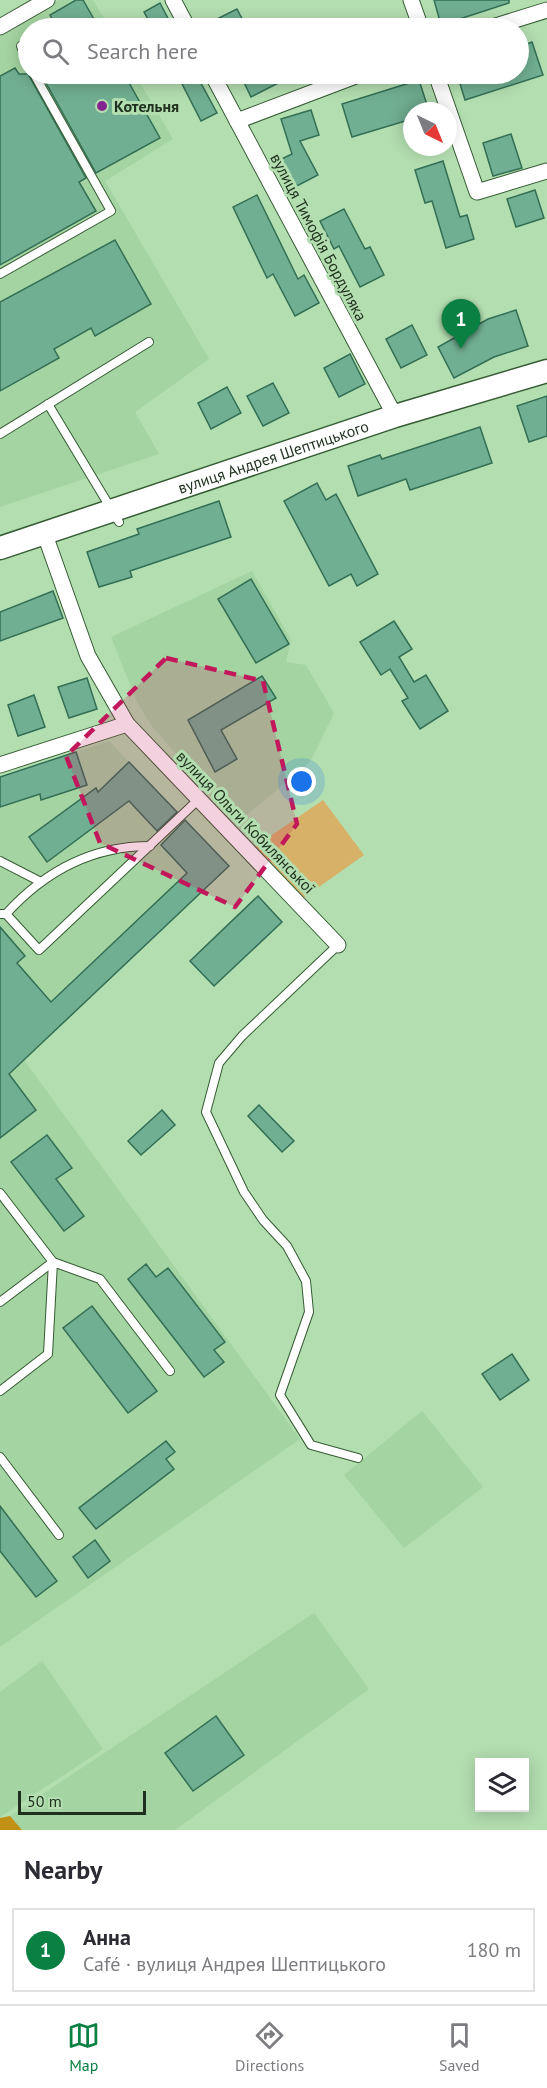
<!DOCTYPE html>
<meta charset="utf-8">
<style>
:root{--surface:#fff;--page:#f7f7f7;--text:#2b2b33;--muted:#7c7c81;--line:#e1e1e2;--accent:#0b8043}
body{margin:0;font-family:"PT Sans",sans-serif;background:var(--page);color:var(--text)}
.controls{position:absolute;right:18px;bottom:18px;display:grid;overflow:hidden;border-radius:0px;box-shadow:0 3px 15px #0003}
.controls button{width:54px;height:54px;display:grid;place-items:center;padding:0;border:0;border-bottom:2px solid var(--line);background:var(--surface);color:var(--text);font:30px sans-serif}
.compass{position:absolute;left:403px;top:102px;width:54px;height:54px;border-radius:50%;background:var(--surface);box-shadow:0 3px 15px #0003;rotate:137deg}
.scale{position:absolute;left:18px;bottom:15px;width:128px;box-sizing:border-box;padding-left:6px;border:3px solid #1f301e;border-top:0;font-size:16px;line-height:21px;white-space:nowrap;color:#1f301e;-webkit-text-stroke:4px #b3deb0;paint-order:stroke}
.you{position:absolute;left:302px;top:782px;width:21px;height:21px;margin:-15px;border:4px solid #fff;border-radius:50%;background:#1a73e8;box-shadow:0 0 0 9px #1a73e833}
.badge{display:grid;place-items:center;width:39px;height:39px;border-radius:50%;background:var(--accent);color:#fff;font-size:20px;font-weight:700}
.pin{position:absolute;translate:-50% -50px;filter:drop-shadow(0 2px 3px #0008)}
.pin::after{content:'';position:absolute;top:32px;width:21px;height:18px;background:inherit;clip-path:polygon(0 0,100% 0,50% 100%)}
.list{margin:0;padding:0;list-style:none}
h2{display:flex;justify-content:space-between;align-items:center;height:78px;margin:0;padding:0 24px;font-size:26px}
h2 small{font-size:20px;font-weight:400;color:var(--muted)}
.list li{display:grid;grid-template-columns:39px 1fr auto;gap:18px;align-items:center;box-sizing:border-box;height:84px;margin:0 12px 12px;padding:0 12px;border:2px solid var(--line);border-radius:0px}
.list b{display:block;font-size:22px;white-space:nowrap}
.list p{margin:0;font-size:20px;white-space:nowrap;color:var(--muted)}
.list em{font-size:20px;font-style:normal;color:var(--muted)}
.icon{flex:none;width:33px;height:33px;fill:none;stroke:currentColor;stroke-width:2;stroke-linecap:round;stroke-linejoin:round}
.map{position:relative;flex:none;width:547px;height:1830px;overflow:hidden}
.search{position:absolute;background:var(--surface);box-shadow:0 3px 15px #0003;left:18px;right:18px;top:18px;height:66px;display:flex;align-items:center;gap:15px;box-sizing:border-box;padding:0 21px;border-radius:33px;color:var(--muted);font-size:22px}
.sheet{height:174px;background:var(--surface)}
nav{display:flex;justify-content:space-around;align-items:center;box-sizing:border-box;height:84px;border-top:2px solid var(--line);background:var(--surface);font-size:16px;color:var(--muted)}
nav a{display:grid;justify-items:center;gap:3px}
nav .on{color:var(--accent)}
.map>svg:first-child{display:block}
.built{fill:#a4d4a1}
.green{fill:#d7b168}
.forest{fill:#c19015}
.building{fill:#71af92;stroke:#326f55;stroke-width:1.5}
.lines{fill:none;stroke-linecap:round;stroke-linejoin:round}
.lane-casing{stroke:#355b33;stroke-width:10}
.street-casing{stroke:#355b33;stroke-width:17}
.secondary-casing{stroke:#355b33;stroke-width:25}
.lane{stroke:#fff;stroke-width:8}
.street{stroke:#fff;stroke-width:15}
.secondary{stroke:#fff;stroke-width:22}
.marked{fill:#c2185b;fill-opacity:0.2;stroke:#c2185b;stroke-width:4.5;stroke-dasharray:12 8;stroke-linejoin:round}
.poi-dot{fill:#852690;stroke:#b3deb0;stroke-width:2}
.labels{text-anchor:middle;stroke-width:6;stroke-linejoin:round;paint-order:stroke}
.poi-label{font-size:16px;font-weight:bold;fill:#1f301e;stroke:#b3deb0;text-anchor:start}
.street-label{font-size:16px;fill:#1f301e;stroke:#b3deb0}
</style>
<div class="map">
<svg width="547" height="1830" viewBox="0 0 547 1830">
<rect width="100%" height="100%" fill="#b3deb0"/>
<g class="built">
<polygon points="59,0 93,0 110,28 28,28 28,74 135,74 173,139 105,181 209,359 135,412 159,454 0,507 0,33"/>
<polygon points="252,571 291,640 286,662 306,665 334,713 310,762 236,824 151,725 137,702 111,637"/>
<polygon points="109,741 229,866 24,1060 300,1439 0,1647 0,777"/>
<polygon points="422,1411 483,1487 404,1548 344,1475"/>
<polygon points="314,1613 369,1689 175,1830 22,1830 10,1816"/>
<polygon points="42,1661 103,1749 0,1817 0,1692"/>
</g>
<polygon class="green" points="323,800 364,855 302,899 253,848"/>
<polygon class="forest" points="10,1816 22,1830 0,1830 0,1818"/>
<g class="building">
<polygon points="76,0 83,0 99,28 57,28 50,15"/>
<polygon points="434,0 509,0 509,3 441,25"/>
<polygon points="160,3 173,28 153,28 144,12"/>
<polygon points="237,9 247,28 199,28"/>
<polygon points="532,42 543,75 465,100 457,74 519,74 519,47"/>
<polygon points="15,68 19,74 28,74 86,178 79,182 96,211 0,265 0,76"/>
<polygon points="41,74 124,74 160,138 96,173"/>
<polygon points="177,74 196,74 217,113 201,121"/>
<polygon points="240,74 296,74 251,97"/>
<polygon points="419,80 429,111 412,111 412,119 352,137 342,104"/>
<polygon points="311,110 319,135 300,141 318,175 293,188 279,160 292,154 281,119"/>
<polygon points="511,134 522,168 493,176 483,143"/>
<polygon points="443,161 460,217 467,215 474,239 446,248 432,201 425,203 415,170"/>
<polygon points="535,190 544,218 516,227 507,199"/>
<polygon points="257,195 298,279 304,275 319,303 295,316 273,274 267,278 233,207"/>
<polygon points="344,209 365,249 370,247 384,275 360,287 339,246 334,249 320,221"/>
<polygon points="115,240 151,304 95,336 91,328 54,349 59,358 0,391 0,302"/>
<polygon points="516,310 528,346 494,357 454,378 438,347 488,319"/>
<polygon points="412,325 427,355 401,368 386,339"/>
<polygon points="350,354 365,384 339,397 324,368"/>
<polygon points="273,383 289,413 263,426 247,396"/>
<polygon points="227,387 241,413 211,429 198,403"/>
<polygon points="547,396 547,436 529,442 517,406"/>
<polygon points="480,427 492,463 410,490 406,479 358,496 348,466 380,455 382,459"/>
<polygon points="317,483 326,500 336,494 378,574 357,586 351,574 329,586 284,501"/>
<polygon points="219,501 231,537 130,571 132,577 99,587 87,552 139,534 137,529"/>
<polygon points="251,579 289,644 256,663 218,599"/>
<polygon points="53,591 63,618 0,641 0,612"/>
<polygon points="394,621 412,649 399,657 414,682 426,675 448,711 420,729 402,701 408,698 390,669 381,675 360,642"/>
<polygon points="262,676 276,698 221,730 237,759 215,772 188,720"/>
<polygon points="87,678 97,709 69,718 58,687"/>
<polygon points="34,695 45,727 18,736 8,705"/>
<polygon points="76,752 87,785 41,800 40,794 0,807 0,777"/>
<polygon points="129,762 177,812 157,831 129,801 47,862 29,837 96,788 98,792"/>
<polygon points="185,820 229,866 9,1074 36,1110 0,1138 0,927 25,956 17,963 51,1002 187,873 161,845"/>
<polygon points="258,896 282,922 214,986 190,961"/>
<polygon points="259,1105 294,1141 282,1152 248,1116"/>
<polygon points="162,1110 175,1125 141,1155 128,1141"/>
<polygon points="47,1135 72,1168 56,1179 84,1216 64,1231 11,1162"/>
<polygon points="146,1264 156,1277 168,1268 225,1342 214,1350 224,1362 204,1377 128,1279"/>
<polygon points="92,1306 157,1391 128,1413 63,1328"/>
<polygon points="512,1354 529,1380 500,1400 482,1374"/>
<polygon points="166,1441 175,1452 166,1459 174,1469 96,1529 79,1508"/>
<polygon points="0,1506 57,1581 36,1597 0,1551"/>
<polygon points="95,1540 110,1561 88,1578 73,1557"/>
<polygon points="216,1716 244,1755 193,1791 165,1753"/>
</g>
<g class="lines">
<g class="lane-casing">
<g id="lane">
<polyline points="21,46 28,64"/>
<polyline points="0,274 111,211 34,74"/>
<polyline points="48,404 119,522"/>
<polyline points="0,434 149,342"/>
<polyline points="0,861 41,882"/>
<polyline points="0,914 6,914 39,950 199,799"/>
<path d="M6,914C45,871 91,846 150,846"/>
<polyline points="338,945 242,1036 219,1063 206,1112 244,1192 263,1220 287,1246 306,1281 309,1312 280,1395 311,1445 358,1458"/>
<polyline points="0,1193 53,1262 0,1302"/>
<polyline points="0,1391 48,1354 53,1262 100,1279 170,1371"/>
<polyline points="0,1457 59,1535"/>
</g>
</g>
<g class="street-casing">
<g id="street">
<polyline points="173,0 188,28"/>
<polyline points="411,0 421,28"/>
<polyline points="0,27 47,0"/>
<polyline points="489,28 547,10"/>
<polyline points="212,74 395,416"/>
<polyline points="436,74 477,192 547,171"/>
<polyline points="237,121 361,74"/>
<polyline points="44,532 88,656 127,724 338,945"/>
<polyline points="0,765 127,724"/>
</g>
</g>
<g class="secondary-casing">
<g id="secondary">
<path id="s1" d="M0,548L395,416L547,371"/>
</g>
</g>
<use href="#lane" class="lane"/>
<use href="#street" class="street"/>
<use href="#secondary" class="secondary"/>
</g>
<path class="marked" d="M166,658L263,681L297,824L235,907L100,843L66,756Z"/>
<circle class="poi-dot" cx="102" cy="106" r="6"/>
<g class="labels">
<g class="poi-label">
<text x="114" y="112">Котельня</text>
</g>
<g class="street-label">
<text transform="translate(319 237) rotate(62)" y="6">вулиця Тимофія Бордуляка</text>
<text dy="6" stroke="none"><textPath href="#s1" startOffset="288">вулиця Андрея Шептицького</textPath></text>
<text transform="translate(246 822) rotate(46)" y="6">вулиця Ольги Кобилянської</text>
</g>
</g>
</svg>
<div class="controls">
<button><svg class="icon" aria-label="layers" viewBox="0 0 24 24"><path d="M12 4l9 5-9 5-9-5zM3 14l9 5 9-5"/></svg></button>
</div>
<svg class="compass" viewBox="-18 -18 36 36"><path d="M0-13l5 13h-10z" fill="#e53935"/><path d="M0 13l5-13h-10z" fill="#7c7c81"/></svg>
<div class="scale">50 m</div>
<div class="you"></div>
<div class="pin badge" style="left:461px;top:349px">1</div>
<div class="search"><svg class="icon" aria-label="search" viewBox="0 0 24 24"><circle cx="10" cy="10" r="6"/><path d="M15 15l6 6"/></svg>Search here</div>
</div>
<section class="sheet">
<h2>Nearby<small></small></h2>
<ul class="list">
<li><span class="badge">1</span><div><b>Анна</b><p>Café · вулиця Андрея Шептицького</p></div><em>180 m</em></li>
</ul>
</section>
<nav>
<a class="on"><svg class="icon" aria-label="map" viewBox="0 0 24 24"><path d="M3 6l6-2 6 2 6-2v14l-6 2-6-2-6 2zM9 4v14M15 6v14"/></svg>Map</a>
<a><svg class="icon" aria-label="directions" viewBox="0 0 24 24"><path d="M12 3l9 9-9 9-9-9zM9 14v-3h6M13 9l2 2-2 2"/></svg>Directions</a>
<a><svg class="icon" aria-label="saved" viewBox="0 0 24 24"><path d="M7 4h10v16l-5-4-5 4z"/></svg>Saved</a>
</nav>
